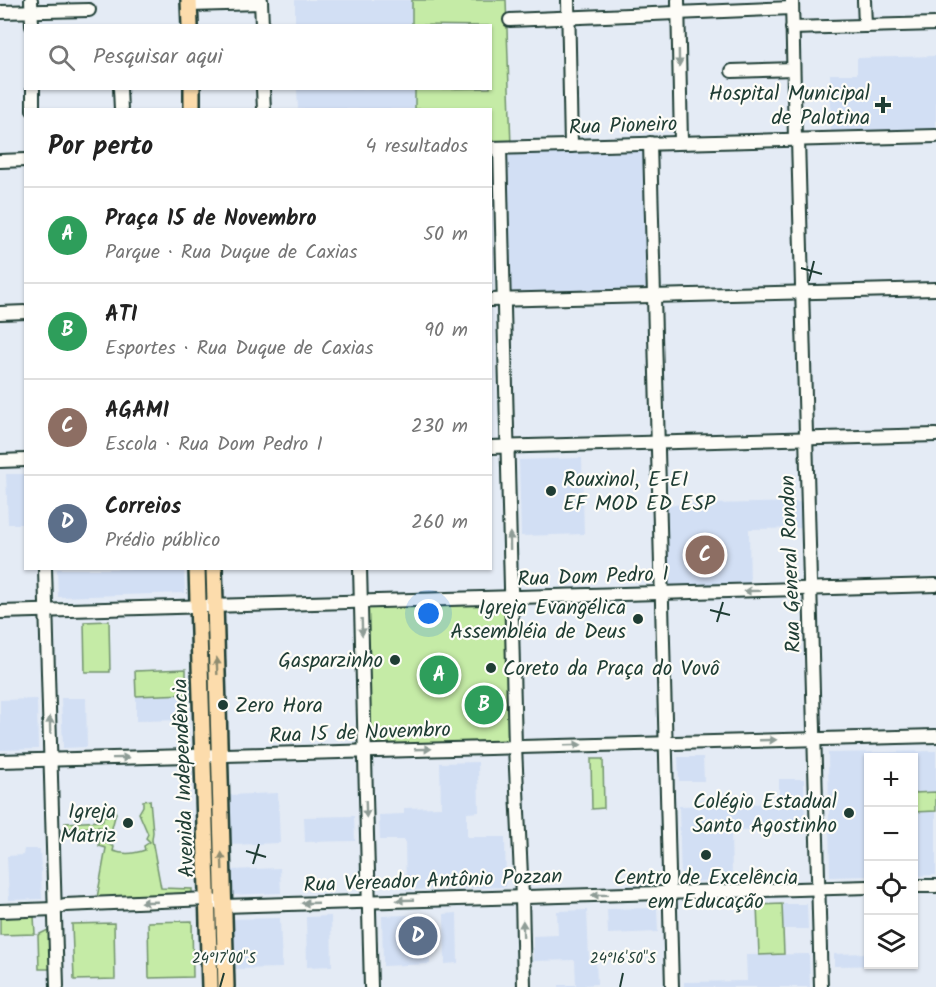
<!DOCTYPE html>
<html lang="pt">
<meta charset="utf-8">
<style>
:root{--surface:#fff;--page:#f2f2f2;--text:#222;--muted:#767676;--line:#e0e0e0;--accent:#7c3aed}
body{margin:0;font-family:Kalam,sans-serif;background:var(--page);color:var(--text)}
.controls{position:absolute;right:18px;bottom:18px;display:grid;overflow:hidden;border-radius:0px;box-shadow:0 2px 4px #0004}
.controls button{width:54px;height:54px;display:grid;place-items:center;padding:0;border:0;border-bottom:2px solid var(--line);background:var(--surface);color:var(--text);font:30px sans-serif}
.you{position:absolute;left:429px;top:614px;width:21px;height:21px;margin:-15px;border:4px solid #fff;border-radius:50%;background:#1a73e8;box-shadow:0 0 0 9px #1a73e833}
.badge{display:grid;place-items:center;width:39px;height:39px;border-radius:50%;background:var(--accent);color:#fff;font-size:20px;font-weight:700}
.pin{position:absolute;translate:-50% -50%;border:3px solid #fff;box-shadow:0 2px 6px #0006}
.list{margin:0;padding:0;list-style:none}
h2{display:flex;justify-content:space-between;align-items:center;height:78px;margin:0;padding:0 24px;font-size:26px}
h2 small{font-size:20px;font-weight:400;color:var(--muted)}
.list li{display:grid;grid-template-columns:39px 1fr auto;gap:18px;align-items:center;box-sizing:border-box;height:96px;padding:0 24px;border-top:2px solid var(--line)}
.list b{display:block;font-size:22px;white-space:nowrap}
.list p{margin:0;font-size:20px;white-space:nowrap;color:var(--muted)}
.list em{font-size:20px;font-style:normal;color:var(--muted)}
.icon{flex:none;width:33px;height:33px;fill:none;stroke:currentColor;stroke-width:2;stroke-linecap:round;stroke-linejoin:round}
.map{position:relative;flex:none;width:936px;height:987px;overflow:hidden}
.search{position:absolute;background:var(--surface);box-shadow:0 2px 4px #0004;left:24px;top:24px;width:468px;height:66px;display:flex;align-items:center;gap:15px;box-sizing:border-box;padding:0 21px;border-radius:0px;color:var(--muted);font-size:22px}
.panel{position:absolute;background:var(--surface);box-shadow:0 2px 4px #0004;left:24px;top:108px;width:468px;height:462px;border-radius:0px}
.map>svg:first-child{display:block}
.built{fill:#d2dff4}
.green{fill:#c5eba6;stroke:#72946d;stroke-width:1.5}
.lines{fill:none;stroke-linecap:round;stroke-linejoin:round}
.minor-casing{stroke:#1f3d34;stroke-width:16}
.major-casing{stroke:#1f3d34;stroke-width:20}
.minor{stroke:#fdfcf7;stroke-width:12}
.major{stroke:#fcdcac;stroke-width:15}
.oneway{fill:#8e9c96}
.oneway2{fill:#8e8c70}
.ticks{fill:none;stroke:#1f3d34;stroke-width:2}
.poi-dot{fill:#1f3d34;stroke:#fdfcf7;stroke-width:2}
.labels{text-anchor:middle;stroke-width:4.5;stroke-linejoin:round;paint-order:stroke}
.poi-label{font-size:21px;fill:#1f3d34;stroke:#fdfcf7;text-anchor:end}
.street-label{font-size:21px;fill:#1f3d34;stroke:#fdfcf7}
.ticks-label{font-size:15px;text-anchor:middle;fill:#1f3d34;stroke:#fdfcf7;stroke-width:4.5;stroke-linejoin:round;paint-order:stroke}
</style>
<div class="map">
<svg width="936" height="987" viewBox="0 0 936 987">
<rect width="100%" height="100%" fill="#e4ebf5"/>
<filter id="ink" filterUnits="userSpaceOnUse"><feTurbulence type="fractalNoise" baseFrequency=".0167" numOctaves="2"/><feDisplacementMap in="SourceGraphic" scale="12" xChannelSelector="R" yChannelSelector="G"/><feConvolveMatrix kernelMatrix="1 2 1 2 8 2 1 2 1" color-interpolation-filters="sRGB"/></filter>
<g filter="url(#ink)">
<g class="built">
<rect x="295" y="0" width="117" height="25"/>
<polygon points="936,56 936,136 831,138 830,74 857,74 857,58"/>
<polygon points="297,89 415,89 415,109 298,109"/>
<polygon points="650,143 654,296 503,300 500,148"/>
<polygon points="582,458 584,534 521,536 519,460"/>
<polygon points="6,474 25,474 25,524 8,524"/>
<polygon points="808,502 809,528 749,529 750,591 662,594 659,505"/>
<polygon points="57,569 184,569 185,593 58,597"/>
<polygon points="186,694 187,720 136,721 136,696"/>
<polygon points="61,698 86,698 87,747 63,748"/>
<polygon points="37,699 38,749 0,750 0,700"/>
<polygon points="936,751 936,875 914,876 914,758 868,758 868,876 830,877 828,753"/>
<polygon points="678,757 703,757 704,781 679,781"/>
<polygon points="478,762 479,812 467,813 467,837 505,837 506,887 406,890 405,840 380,840 379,815 404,814 404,808 441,807 440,763"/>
<polygon points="779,779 804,779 805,828 731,830 732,880 681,882 679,806 779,803"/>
<polygon points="278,793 280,843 229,845 228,795"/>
<polygon points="354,816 355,841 305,842 304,817"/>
<polygon points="24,849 40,849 42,899 9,900 7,856 23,855"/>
<polygon points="280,868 281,893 231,895 230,870"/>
<polygon points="782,904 807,904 808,929 783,929"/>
<polygon points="657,908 658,932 608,934 607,909"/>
<polygon points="587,910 589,959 596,959 597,984 585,985 585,987 559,987 559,985 576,985 575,960 533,961 533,936 558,935 557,911"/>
<polygon points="457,913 458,963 445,964 444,914"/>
<polygon points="428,914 430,964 383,966 382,916"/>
<polygon points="331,916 332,966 307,967 306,917"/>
<polygon points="280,918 282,968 232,969 230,919"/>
<polygon points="868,953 868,964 892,965 834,966 834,954"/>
<polygon points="809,954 810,987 684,987 684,982 747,981 746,955"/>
</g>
<g class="green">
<polygon points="412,0 506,0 511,147 491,148 490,110 415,109 415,89 490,88 490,26 412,25"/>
<polygon points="511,598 515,747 365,751 361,602"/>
<polygon points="109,621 110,672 85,672 84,622"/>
<polygon points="186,669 186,694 136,696 135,671"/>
<polygon points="591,759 603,759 604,808 592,809"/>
<polygon points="936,792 936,811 914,812 914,793"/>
<path d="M150,800L153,832L152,840L161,888L192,889V895L97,898L106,848L99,846L101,827L65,828V823L103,821V816H107L114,810L116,813L110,835V839L106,843L114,847L113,851C124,855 134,854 145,850L144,846L150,842L146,838L148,834L139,813L143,806V801Z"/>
<polygon points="782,904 784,954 759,955 757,905"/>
<polygon points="34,916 35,934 0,935 0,918"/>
<polygon points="192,921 193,977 149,978 148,922"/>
<polygon points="114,923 115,979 74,980 72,924"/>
<polygon points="50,929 51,969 39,969 38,935"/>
</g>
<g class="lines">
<g class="minor-casing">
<g id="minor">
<polyline points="31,0 32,26"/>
<polyline points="261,0 262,26"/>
<polyline points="568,0 571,146"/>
<polyline points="678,0 681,142"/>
<polyline points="792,0 795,139"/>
<polyline points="864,0 865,26"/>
<polyline points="189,5 261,3"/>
<polyline points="0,12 89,10"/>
<polyline points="510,20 792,8"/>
<polyline points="792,28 936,24"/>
<polyline points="732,71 793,69"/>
<polyline points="33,88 33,110"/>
<polyline points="120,88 121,110"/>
<polyline points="263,88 264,110"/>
<polyline points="798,139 821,987"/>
<polyline points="650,143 672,987"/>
<polyline points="490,148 936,136"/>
<polyline points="500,148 515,747 522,897 524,987"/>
<polyline points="0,161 26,160"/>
<polyline points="490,300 936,289"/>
<polyline points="0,313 26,312"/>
<polyline points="490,447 936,435"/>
<polyline points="0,461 26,460"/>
<polyline points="45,568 57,987"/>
<polyline points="360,568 371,987"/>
<polyline points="0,612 936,585"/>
<polyline points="0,761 936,736"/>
<polyline points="914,886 936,886"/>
<polyline points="0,911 54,909 65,905 208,899 224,906 868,887"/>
</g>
</g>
<g class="major-casing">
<g id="major">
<polyline points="189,0 190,26"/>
<polyline points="192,88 192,110"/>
<polyline points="197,568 210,987"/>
<polyline points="214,568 226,987"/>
</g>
</g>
<use href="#minor" class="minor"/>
<use href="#major" class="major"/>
</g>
<defs><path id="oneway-solid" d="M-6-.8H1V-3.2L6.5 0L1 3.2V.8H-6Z" transform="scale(1.5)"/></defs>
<g class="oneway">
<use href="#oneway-solid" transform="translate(679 58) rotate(89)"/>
<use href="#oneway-solid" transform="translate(510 541) rotate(-91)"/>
<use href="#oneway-solid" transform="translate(752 591) rotate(179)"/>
<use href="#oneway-solid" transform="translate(362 627) rotate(88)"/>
<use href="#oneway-solid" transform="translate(50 725) rotate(-92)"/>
<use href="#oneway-solid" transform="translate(768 740) rotate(-2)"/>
<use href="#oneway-solid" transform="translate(573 745) rotate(-2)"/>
<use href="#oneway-solid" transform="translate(423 749) rotate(-2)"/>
<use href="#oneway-solid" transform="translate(121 758) rotate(-1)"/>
<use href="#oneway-solid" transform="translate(366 809) rotate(88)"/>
<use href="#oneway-solid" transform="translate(600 895) rotate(179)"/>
<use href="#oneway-solid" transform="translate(405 900) rotate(178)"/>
<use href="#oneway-solid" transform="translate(149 902) rotate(178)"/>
<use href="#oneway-solid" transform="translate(310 903) rotate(178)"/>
<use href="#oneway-solid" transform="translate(523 929) rotate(-91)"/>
</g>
<g class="oneway2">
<use href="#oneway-solid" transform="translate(217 666) rotate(-92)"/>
<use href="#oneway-solid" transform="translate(222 861) rotate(-92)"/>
</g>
</g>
<path class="ticks" d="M801,268L822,274M809,281L814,261M710,610L730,615M717,622L723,602M246,851L266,857M253,864L259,844M220,987L224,973M620,987L623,973"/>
<g class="poi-dot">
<path d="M880 96h6v6h6v6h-6v6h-6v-6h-6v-6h6z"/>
<circle cx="551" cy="491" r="6"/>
<circle cx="638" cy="619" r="6"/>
<circle cx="395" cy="660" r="6"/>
<circle cx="491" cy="668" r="6"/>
<circle cx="223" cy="705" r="6"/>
<circle cx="849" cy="813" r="6"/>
<circle cx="128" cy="823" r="6"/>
<circle cx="706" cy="855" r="6"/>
</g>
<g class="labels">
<g class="poi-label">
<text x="870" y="100">Hospital Municipal<tspan x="870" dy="24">de Palotina</tspan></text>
<text x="563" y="486" text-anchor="start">Rouxinol, E-EI<tspan x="563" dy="24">EF MOD ED ESP</tspan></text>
<text x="626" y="614">Igreja Evangélica<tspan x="626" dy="24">Assembléia de Deus</tspan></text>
<text x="383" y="667">Gasparzinho</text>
<text x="503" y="675" text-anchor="start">Coreto da Praça do Vovô</text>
<text x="235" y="712" text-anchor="start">Zero Hora</text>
<text x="837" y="808">Colégio Estadual<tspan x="837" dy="24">Santo Agostinho</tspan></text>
<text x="116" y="818">Igreja<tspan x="116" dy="24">Matriz</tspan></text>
<text x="706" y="884" text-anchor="middle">Centro de Excelência<tspan x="706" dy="24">em Educação</tspan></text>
</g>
<g class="street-label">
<text transform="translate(623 125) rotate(-2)" y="7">Rua Pioneiro</text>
<text transform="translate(790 564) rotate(-92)" y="7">Rua General Rondon</text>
<text transform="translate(593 576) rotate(-2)" y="7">Rua Dom Pedro I</text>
<text transform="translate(360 732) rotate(-2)" y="7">Rua 15 de Novembro</text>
<text transform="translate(183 778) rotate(-92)" y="7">Avenida Independência</text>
<text transform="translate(433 880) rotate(-2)" y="7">Rua Vereador Antônio Pozzan</text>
</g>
</g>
<g class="ticks-label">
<text x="224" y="963">24°17'00"S</text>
<text x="623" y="963">24°16'50"S</text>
</g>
</svg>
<div class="controls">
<button>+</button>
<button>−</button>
<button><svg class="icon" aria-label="locate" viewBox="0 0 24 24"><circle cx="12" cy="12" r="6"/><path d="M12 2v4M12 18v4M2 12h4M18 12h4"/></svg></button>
<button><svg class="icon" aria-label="layers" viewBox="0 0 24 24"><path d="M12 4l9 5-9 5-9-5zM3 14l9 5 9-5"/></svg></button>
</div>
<div class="you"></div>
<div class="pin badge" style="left:439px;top:675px;background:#2e9e5b">A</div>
<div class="pin badge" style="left:484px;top:705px;background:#2e9e5b">B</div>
<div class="pin badge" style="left:705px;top:555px;background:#8d6e63">C</div>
<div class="pin badge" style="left:418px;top:936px;background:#5c6f8a">D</div>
<div class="search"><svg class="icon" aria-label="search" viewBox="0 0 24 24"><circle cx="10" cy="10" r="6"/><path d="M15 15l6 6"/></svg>Pesquisar aqui</div>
<section class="panel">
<h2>Por perto<small>4 resultados</small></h2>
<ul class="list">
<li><span class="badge" style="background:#2e9e5b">A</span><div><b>Praça 15 de Novembro</b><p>Parque · Rua Duque de Caxias</p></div><em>50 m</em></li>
<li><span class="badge" style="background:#2e9e5b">B</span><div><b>ATI</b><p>Esportes · Rua Duque de Caxias</p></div><em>90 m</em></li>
<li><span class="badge" style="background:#8d6e63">C</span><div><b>AGAMI</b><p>Escola · Rua Dom Pedro I</p></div><em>230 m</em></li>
<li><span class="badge" style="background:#5c6f8a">D</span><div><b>Correios</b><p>Prédio público</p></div><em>260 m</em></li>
</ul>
</section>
</div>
